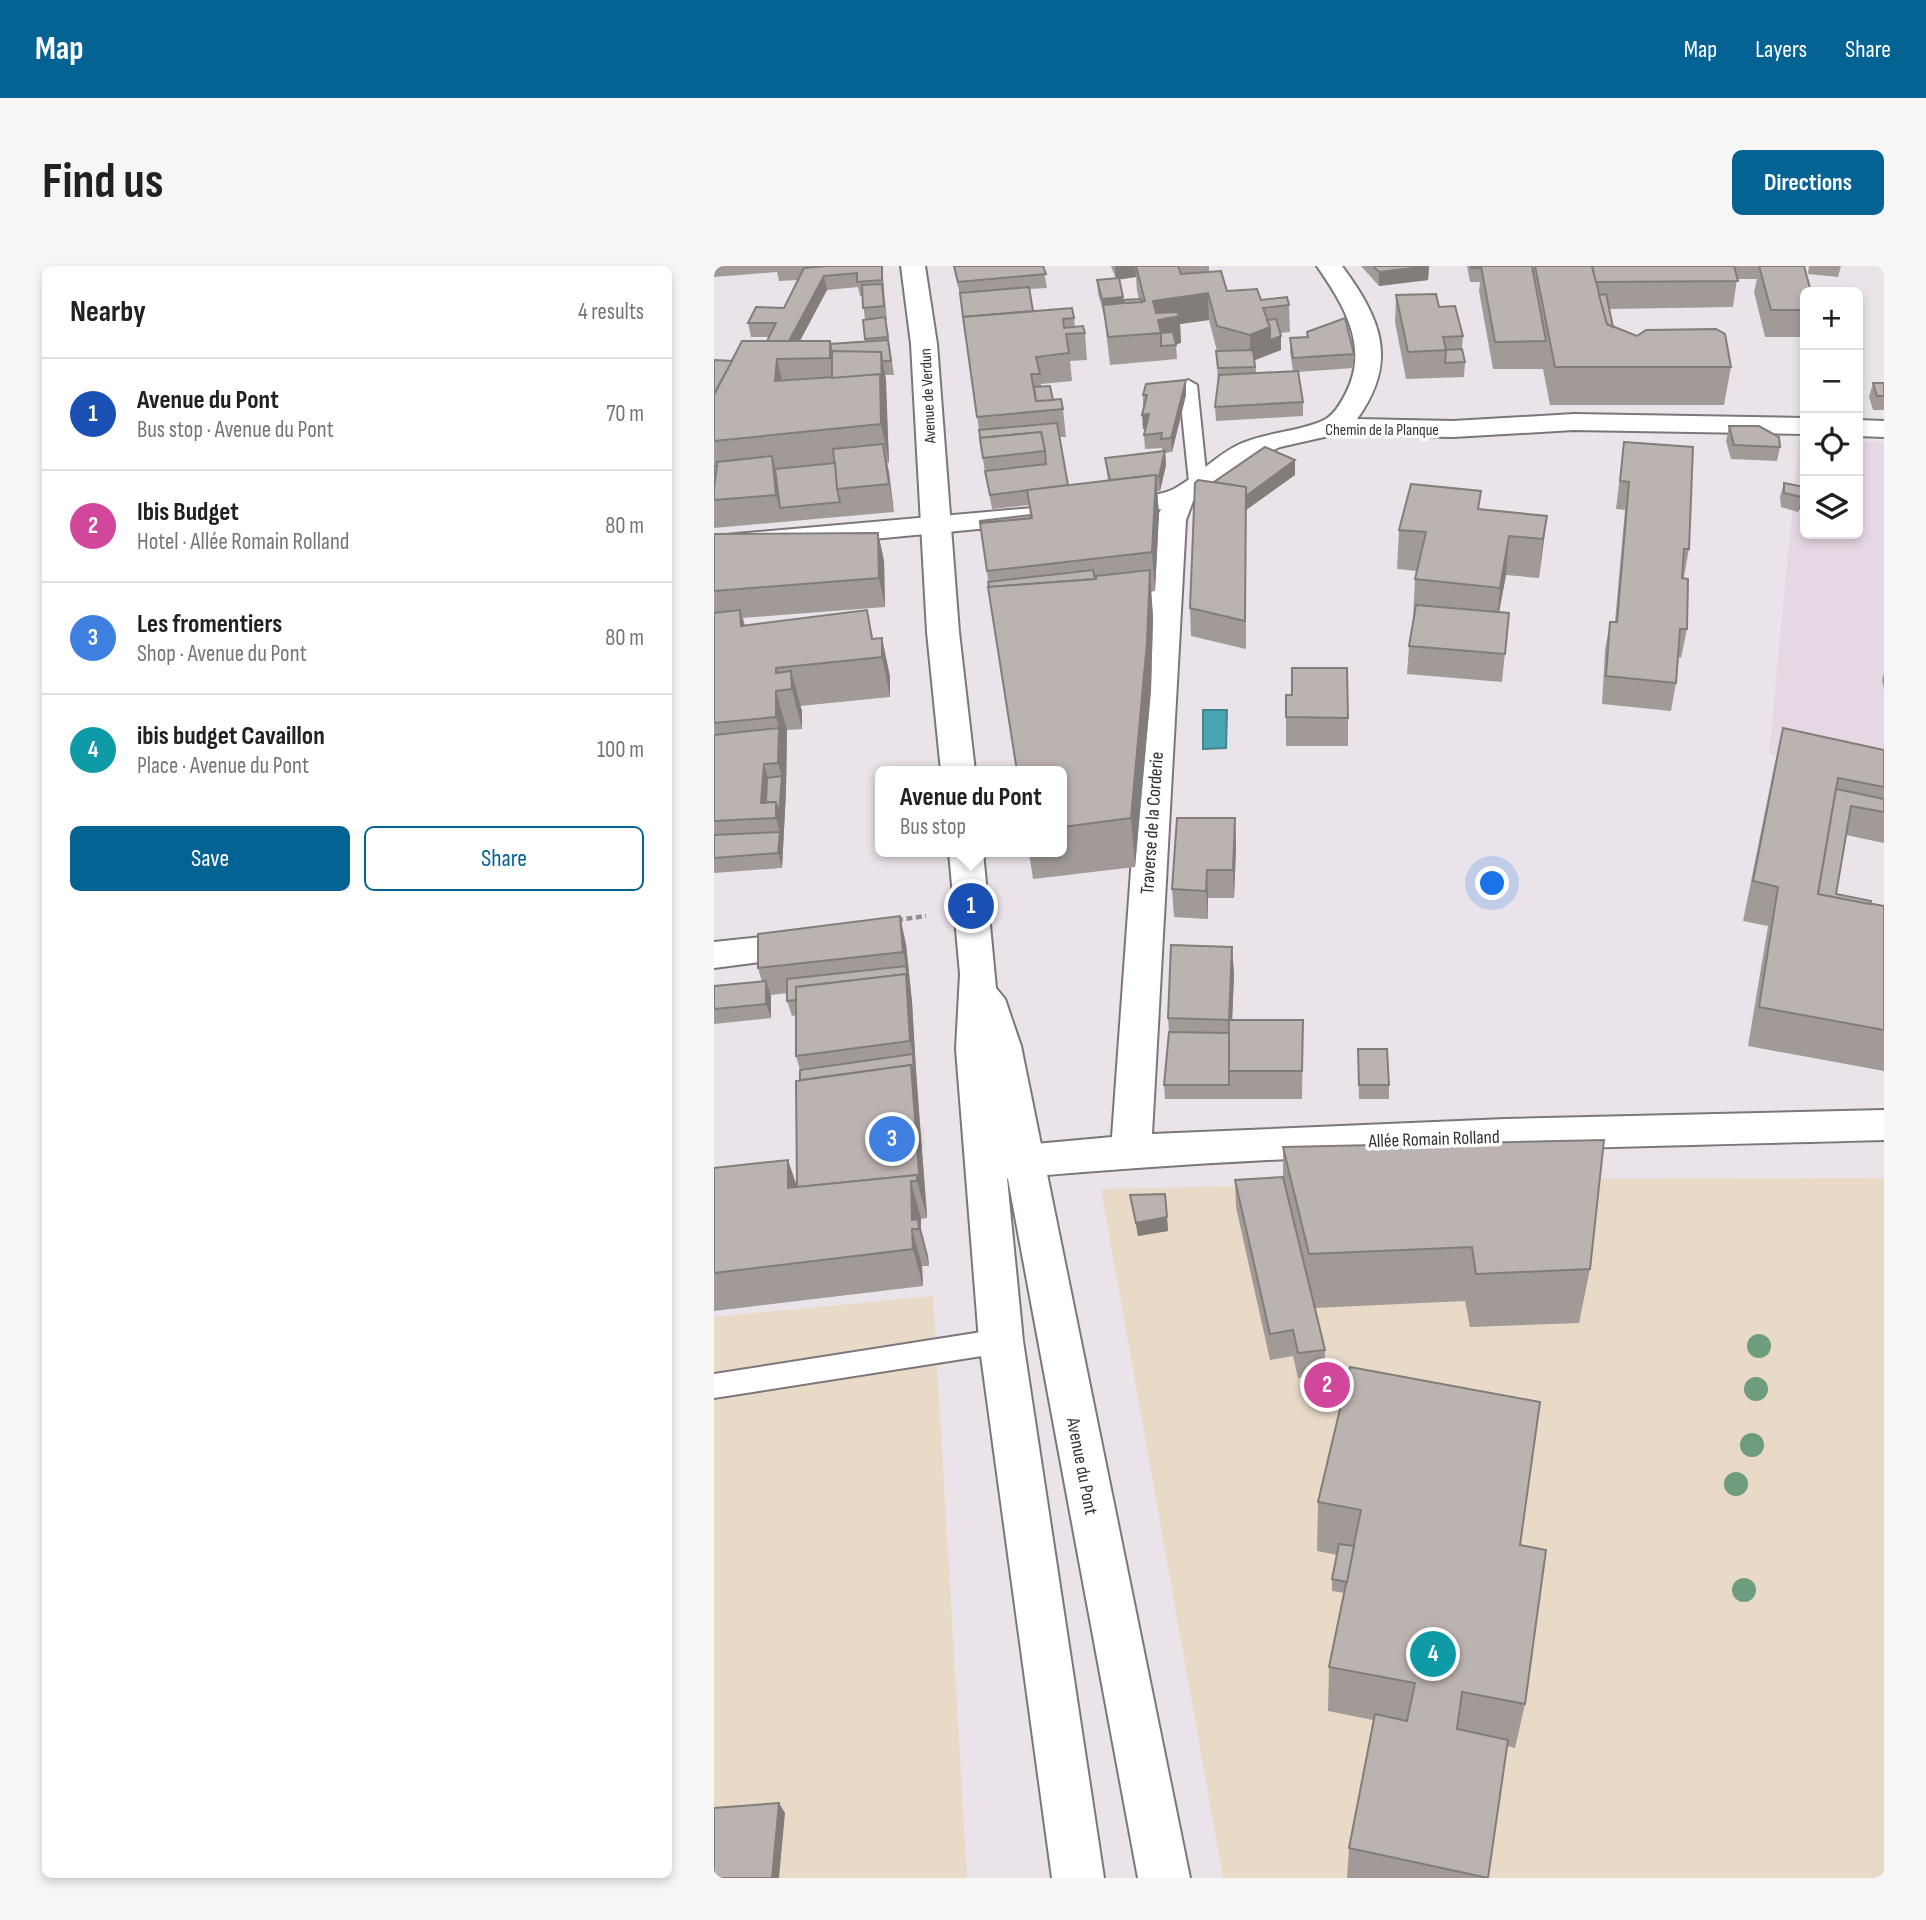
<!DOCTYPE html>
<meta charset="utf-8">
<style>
:root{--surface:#fff;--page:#f6f6f6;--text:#202124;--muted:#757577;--line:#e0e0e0;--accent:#056393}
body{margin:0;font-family:"Sofia Sans Condensed",sans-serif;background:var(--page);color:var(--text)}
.controls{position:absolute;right:21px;top:21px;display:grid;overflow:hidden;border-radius:10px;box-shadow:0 4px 10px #0003}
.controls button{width:63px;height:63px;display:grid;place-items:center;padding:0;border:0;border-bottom:2px solid var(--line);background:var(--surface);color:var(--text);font:35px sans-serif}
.you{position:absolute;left:779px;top:618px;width:24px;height:24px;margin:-18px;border:5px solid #fff;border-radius:50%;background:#1a73e8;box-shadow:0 0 0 10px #1a73e833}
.badge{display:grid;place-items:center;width:46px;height:46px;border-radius:50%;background:var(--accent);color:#fff;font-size:23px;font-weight:700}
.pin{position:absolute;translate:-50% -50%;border:4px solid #fff;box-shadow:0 2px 7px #0006}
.popup{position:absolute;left:161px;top:500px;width:192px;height:91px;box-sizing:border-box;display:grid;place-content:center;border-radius:10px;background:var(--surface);filter:drop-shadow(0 2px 5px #0005);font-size:23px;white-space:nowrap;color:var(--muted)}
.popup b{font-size:26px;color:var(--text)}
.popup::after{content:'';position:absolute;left:50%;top:100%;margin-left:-14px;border:14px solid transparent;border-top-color:var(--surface)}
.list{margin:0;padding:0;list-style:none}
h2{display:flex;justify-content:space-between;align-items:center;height:91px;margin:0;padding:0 28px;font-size:30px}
h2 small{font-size:23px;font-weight:400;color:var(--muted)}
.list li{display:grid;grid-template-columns:46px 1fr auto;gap:21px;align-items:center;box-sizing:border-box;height:112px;padding:0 28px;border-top:2px solid var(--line)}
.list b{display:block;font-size:26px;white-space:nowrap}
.list p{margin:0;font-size:23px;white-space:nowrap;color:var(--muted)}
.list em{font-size:23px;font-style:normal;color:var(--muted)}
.actions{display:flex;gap:14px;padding:21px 28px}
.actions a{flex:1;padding:16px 0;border:2px solid var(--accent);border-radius:10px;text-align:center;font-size:24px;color:var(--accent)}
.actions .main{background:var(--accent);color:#fff}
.icon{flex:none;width:38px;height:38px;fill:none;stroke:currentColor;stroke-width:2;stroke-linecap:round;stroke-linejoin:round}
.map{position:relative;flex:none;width:1170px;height:1612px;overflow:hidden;border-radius:10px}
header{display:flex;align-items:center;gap:42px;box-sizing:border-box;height:98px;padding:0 35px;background:var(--accent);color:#fff}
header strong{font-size:33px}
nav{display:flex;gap:38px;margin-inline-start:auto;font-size:24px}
.intro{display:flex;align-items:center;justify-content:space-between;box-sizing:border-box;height:168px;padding:0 42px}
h1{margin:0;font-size:49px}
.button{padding:18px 32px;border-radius:10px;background:var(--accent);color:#fff;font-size:24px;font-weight:700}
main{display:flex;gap:42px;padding:0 42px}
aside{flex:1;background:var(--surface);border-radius:10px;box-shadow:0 4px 10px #0003}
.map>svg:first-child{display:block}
.commercial{fill:#e8dac7}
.built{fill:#e5d8e4}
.water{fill:#48a6b3;stroke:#42838d;stroke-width:2}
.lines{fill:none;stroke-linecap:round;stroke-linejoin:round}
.lane-casing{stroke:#7c767b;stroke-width:4}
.street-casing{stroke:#7c767b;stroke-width:4}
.secondary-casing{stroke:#7c767b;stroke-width:4}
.path{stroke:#938e93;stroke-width:4.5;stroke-dasharray:6 3.5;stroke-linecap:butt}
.lane{fill:#fff;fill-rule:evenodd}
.street{fill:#fff;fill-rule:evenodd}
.secondary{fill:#fff;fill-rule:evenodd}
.tree{fill:#6e9c7f}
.wall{fill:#a19a96;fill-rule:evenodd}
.shaded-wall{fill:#837d7a}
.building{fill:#bbb3af;stroke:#837d7a;stroke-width:2}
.labels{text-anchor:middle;stroke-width:7;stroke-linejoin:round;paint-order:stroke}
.far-street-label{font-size:16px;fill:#343234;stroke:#fff}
.street-label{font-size:19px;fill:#343234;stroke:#fff}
</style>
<header>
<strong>Map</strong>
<nav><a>Map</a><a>Layers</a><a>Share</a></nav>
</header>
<div class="intro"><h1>Find us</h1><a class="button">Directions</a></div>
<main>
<aside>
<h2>Nearby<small>4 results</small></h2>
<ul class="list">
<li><span class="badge" style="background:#1a4fb4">1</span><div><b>Avenue du Pont</b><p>Bus stop · Avenue du Pont</p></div><em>70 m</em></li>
<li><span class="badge" style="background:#d1479c">2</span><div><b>Ibis Budget</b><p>Hotel · Allée Romain Rolland</p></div><em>80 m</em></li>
<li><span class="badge" style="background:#3f7fe0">3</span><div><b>Les fromentiers</b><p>Shop · Avenue du Pont</p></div><em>80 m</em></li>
<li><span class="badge" style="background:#0f9aa8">4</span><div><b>ibis budget Cavaillon</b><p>Place · Avenue du Pont</p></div><em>100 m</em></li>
</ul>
<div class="actions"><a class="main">Save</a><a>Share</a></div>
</aside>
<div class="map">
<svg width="1170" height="1612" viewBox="0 0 1170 1612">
<rect width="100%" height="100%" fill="#eae4ea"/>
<g class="commercial">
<polygon points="1170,912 1170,1612 509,1612 387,923 851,913"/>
<polygon points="219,1030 253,1612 0,1612 0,1051"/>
</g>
<polygon class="built" points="1085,171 1091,172 1091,268 1144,268 1144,175 1170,176 1170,514 1055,488"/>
<polygon class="water" points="489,444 513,444 512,482 489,483"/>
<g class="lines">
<g class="lane-casing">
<g id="lane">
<polygon points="474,114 483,119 493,216 484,221 475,216 465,119"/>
<polygon points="287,1063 297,1067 301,1075 297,1083 287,1087 0,1132 0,1108"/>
</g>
</g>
<g class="street-casing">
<g id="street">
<path d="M603,0H628C667,53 685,95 643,153L739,155L860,148L1091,152V168L860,164L739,171L619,169L566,181L537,194L479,235L472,254L438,868L791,853L1170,844V874C872,882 574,886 277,914L263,909L257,898L263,887L277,882L398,871L442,254L447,243L392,252L382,249L378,243L382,237L392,234C412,231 442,232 460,223C484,210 502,189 526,178C553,166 583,166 608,155C619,151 627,137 632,127C656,80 629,38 603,0Z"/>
<polygon points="1144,154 1170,155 1170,171 1144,170"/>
<polygon points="319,242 329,245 334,251 329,257 0,288 0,270"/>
<polygon points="95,666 108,670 113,679 108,688 0,702 0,676"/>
</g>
</g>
<g class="secondary-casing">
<g id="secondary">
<polygon points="187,0 211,0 223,78 245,366 261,505 227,505 213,366 197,78"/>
<polygon points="235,586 269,586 282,722 291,733 307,780 476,1612 424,1612 292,902 309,1075 390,1612 338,1612 265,1075 242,783 246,708"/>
</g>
</g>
<polyline class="path" points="183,654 212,650"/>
<use href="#lane" class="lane"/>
<use href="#street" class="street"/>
<use href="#secondary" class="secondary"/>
</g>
<g class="tree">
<circle cx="1045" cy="1080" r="12"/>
<circle cx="1042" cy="1123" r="12"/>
<circle cx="1038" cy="1179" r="12"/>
<circle cx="1022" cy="1218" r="12"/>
<circle cx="1030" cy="1324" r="12"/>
</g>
<g class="wall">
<path d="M0,0H168L173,54H172L180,109H171L175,197H173L180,246L0,262V94L18,95L53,75L55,71H37L34,57L70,42L84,14L65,15L63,6L0,11ZM144,21L146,30H148L151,53L149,54L151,75L116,78V75H86L113,24Z"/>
<polygon points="239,0 329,0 333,22 316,23 319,45 360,52 361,61 371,67 373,94 356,95 358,115 327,118 327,121 349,143 352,171 346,171 354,219 394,215 391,192 448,185 448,182 431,183 430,169 432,163 429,163 429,129 472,129 458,186 451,187 452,199 446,225 443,225 445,248 441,325 437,326 439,352 437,424 421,601 319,613 315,586 348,586 348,505 275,321 266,255 316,249 315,239 278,243 270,200 246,29"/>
<path d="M397,0H495V6L513,25L575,39L576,66L566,67L567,84L541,94L542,107L579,105L576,86V72L640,88L639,102L584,106L589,136V150L502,155L501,141L504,115L502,85H503L495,54L466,58L467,77L462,78L463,93L396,99L390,47L384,28L383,14L402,13ZM422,11L423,25L425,33L409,34V37L405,13Z"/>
<polygon points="647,0 715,0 714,14 665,20"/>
<polygon points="753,0 1090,0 1091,26 1091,71 1051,71 1040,26 1043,13 1023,13 1019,41 895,43 899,61 923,70 1017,101 1010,139 836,139 829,103 779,103 765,25 766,16 756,16"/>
<polygon points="1095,0 1127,0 1124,11 1094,8"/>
<polygon points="682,29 725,41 749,70 748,83 751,96 750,111 692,113 681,56"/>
<polygon points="1159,117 1170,117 1170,144 1159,144 1155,131"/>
<polygon points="1015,160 1066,181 1063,195 1017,193 1012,175"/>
<polygon points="910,176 975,283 970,311 969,311 973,363 967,392 964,391 962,417 957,445 888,438 891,384 896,356 901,356 911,244 902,243"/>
<polygon points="581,194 581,209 532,244 532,383 477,370 476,342 499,216"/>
<polygon points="1070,217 1091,221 1089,236 1084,246 1067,241 1066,231"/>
<polygon points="765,243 833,250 825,312 792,309 785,346 795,347 788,416 693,408 695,380 699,353 701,313 703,305 683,303 685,264"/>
<polygon points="164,267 170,295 171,341 29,352 31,360 153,344 159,372 168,372 176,411 176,431 86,440 88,445 88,463 73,464 72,525 68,602 0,607 0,268"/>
<polygon points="1170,407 1170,424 1168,414"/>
<polygon points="572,451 634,452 634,480 572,480"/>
<polygon points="1069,462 1170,484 1170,577 1132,569 1122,628 1156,638 1170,640 1170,805 1034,780 1054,660 1029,655 1060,501"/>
<polygon points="521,552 522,581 520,632 494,632 494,653 460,651 458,623"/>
<polygon points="192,678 198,736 203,826 213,946 213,952 207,953 207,963 214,990 215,1000 208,1000 209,1020 0,1045 0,902 83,919 86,814 86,804 82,790 82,749 78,750 73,735 73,727 57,729 57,752 0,758 0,720 48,716 44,702"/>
<polygon points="518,681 520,709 518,754 589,754 588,833 451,833 450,819 455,766 454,752"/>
<polygon points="644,783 675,819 675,833 645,833"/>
<polygon points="569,881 876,1003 865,1057 756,1061 751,1035 600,1042 611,1084 610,1109 584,1112 579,1090 556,1094 522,941 521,914 569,911"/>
<polygon points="451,928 454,965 424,970 416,929"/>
<polygon points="636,1101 806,1279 811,1438 801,1482 793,1480 774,1612 633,1612 635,1582 659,1454 614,1445 615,1401 630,1327 618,1325 618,1313 623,1289 603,1285 604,1236"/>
</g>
<g class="shaded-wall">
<polygon points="122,0 168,0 170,28 168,14 143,7 124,9 124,11"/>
<polygon points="401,0 421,0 422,11 402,14"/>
<polygon points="715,0 714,14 665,20 665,6"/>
<polygon points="110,10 113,24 76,93 68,88"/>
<polygon points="494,27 495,54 466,58 467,77 457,79 447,67 439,35"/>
<polygon points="409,31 410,45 389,47 388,33"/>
<polygon points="556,61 567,70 567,84 536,96 536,69"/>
<polygon points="167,86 172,113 175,197 167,158"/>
<polygon points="63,93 72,131 61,115"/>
<polygon points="472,114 472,129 458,186 457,172"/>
<polygon points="435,148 436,162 429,163 428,149"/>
<polygon points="169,178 175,206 180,246 175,218"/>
<polygon points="451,185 452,199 446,225 445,210"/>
<polygon points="58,190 65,218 66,242 62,229"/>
<polygon points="581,194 581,209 532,244 532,383 532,230"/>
<polygon points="442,209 445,248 441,325 438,286"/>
<polygon points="1091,224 1089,236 1084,246 1088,231"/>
<polygon points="833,250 828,289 825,312 829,273"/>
<polygon points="164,267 170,295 171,341 165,312"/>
<polygon points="795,270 792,309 782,362 786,322"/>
<polygon points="436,304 439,352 437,424 421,601 417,552"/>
<polygon points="26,344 37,383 27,360"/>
<polygon points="168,372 176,411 176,431 168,391"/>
<polygon points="77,405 88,445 88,463 78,423"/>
<polygon points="62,425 73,464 72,525 64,497 65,462 62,451"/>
<polygon points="50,498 58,526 56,550 47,537"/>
<polygon points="68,510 72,525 68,602 64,587 66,566 62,552 62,536"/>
<polygon points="521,552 522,581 520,632 519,604"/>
<polygon points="493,604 494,632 494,653 492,625"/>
<polygon points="186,650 192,678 198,736 202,803 196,775 192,700 189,686"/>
<polygon points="518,681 520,709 516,805 515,754"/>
<polygon points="52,715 57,730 57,752 52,738"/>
<polygon points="199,788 202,803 213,952 203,915 197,799"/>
<polygon points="74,894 87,932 74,922"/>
<polygon points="197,915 207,953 207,963 214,990 215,1000 205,963 198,954"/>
<polygon points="453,951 454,965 424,970 422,957"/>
<polygon points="198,963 208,1000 209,1020 199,983"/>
<polygon points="65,1537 71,1547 65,1612 58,1612"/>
</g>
<g class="building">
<polygon points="112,0 168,0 168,14 143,16 143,7 110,10 75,75 53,75 62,57 34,57 42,41 70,42 90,2"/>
<polygon points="240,0 329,0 332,8 244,16"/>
<polygon points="422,0 464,0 467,8 507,5 513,25 543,23 547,34 573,31 575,39 549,42 556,61 536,69 503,60 494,27 439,35 442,47 463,46 466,50 444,54 447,67 394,71 389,39 431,35"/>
<polygon points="659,0 715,0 665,6"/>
<rect x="757" y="0" width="10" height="2"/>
<polygon points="767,0 818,0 832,75 781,76"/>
<polygon points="821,0 878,0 893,58 923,70 932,64 1002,63 1011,68 1017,101 841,101"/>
<polygon points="878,0 1020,0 1024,15 882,16"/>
<polygon points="1045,0 1090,0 1097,26 1091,26 1091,44 1057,44"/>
<polygon points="405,12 409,31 388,33 383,14"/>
<polygon points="168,18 170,40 149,42 148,19"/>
<polygon points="315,21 319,45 249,51 246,27"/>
<polygon points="722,28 725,41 741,40 749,70 729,71 732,84 694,86 682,29"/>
<polygon points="892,28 899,61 893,58 885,29"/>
<polygon points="427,33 428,36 410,37 409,34"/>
<polygon points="358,42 360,52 349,53 350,62 369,60 371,67 352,68 355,87 322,91 326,108 317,108 322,135 347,133 349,143 263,151 249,51"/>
<polygon points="171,51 174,71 151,73 149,54"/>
<polygon points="631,52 640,88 579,92 576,72 594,71 593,66"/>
<polygon points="562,53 567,70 556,74 556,61 553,54"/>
<polygon points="459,66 462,79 447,80 447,67"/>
<polygon points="174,74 177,95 168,95 167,86 118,86 116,78"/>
<polygon points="28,75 116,75 116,92 63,93 61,115 166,108 167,158 0,175 0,129"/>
<polygon points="748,83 751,96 731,97 732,84"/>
<polygon points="539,84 541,101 504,102 502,85"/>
<polygon points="118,85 167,86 168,119 166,108 118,112"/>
<polygon points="0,94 18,95 2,124 0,124"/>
<polygon points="584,105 589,136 501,141 505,109"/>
<polygon points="472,114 457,172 447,173 448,167 430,169 435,148 428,149 433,129 429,129 432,118"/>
<polygon points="1159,117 1170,117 1170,130 1163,130"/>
<polygon points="336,120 339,134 322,135 320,121"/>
<polygon points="343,157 354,219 276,229 271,205 332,198 331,185 327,166 266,172 268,185 265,164"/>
<polygon points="1015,160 1045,160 1065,171 1066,181 1020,179"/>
<polygon points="327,166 331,185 269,192 266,172"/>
<polygon points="910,176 979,181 975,283 970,283 968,312 974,313 973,363 966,363 962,417 892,410 896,356 903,356 915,216 906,215"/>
<polygon points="169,178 175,218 123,223 119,183"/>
<polygon points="551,181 581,194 532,230 532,221 500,216"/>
<polygon points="451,185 445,210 442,211 442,209 396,214 391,192"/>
<polygon points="58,190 62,229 0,234 0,221 3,196"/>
<polygon points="121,197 123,223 126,236 66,242 61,203"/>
<polygon points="0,200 3,200 0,221"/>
<polygon points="442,209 438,286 273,305 266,257 318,252 313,224"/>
<polygon points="484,214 532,221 531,355 476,342 481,217"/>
<polygon points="1070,217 1091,221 1091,224 1088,231 1070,227"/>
<polygon points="697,218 767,225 764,243 833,250 829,273 795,270 786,322 701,313 712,266 685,264"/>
<polygon points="316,249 317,252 266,257 266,255"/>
<polygon points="164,267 165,312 0,325 0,268"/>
<polygon points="379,304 381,313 275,321 274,316"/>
<polygon points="436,304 433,376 417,552 348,561 348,505 303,505 274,321 382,313 382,310"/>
<polygon points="702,339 795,347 791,388 695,380"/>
<polygon points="26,344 27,360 153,344 158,373 168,372 168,391 62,402 62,407 77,405 78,423 62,425 62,451 0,457 0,347"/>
<polygon points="578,402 633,402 634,452 572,451 572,429 578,429"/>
<polygon points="65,462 64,497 50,498 47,537 62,536 62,552 0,555 0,469"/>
<polygon points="1069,462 1170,484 1170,521 1124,512 1104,628 1170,640 1170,764 1045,741 1064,621 1039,615"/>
<polygon points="68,510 65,549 62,536 52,536 53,512"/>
<polygon points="1122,523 1170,533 1170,546 1137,540 1122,628 1157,635 1156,638 1104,628"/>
<polygon points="463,552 521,552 519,604 493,604 492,625 458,623"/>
<polygon points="66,566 64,587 0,592 0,569"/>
<polygon points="186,650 189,686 44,702 44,668"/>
<polygon points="457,679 518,681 515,754 454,752"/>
<polygon points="192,700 195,721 192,708 82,721 82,734 73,735 73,713"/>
<polygon points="192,708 196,775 82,790 82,721"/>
<polygon points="52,715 52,738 0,743 0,720"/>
<polygon points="515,754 589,754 588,805 514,805"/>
<polygon points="455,766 515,767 515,819 450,819"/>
<polygon points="644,783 673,783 675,819 645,819"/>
<polygon points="199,788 200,812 197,799 86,814 86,804"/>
<polygon points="197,799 206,920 203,909 83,921 82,815"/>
<polygon points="890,874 876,1003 762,1008 758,981 595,988 569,881"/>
<polygon points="74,894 74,922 203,909 203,915 197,915 198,954 204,953 205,963 198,963 199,983 0,1007 0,902"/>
<polygon points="569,911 611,1084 584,1087 579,1064 556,1068 521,914"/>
<polygon points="451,928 453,951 422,957 416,929"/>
<polygon points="636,1101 826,1136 806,1279 832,1284 811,1438 748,1426 743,1463 794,1474 774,1612 635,1582 661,1448 693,1455 701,1417 615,1401 647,1244 604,1236"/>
<polygon points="625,1278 640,1280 633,1316 618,1313"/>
<polygon points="65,1537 58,1612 0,1612 0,1542"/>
</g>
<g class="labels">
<g class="far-street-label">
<text transform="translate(213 130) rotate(-93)" y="6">Avenue de Verdun</text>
<text x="668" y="169">Chemin de la Planque</text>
</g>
<g class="street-label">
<text transform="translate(437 557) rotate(-86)" y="7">Traverse de la Corderie</text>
<text transform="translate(720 872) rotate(-2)" y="7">Allée Romain Rolland</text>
<text transform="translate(369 1200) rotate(79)" y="7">Avenue du Pont</text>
</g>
</g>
</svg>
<div class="controls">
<button>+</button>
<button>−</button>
<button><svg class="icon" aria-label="locate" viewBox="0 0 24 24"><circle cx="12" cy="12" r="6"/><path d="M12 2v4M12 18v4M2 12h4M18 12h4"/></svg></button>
<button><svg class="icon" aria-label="layers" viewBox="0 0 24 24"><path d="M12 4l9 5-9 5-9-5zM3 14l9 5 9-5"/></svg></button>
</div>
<div class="you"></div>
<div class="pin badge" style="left:257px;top:640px;background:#1a4fb4">1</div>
<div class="popup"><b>Avenue du Pont</b>Bus stop</div>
<div class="pin badge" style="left:613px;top:1119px;background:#d1479c">2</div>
<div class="pin badge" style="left:178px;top:873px;background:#3f7fe0">3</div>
<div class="pin badge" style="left:719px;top:1388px;background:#0f9aa8">4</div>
</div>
</main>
